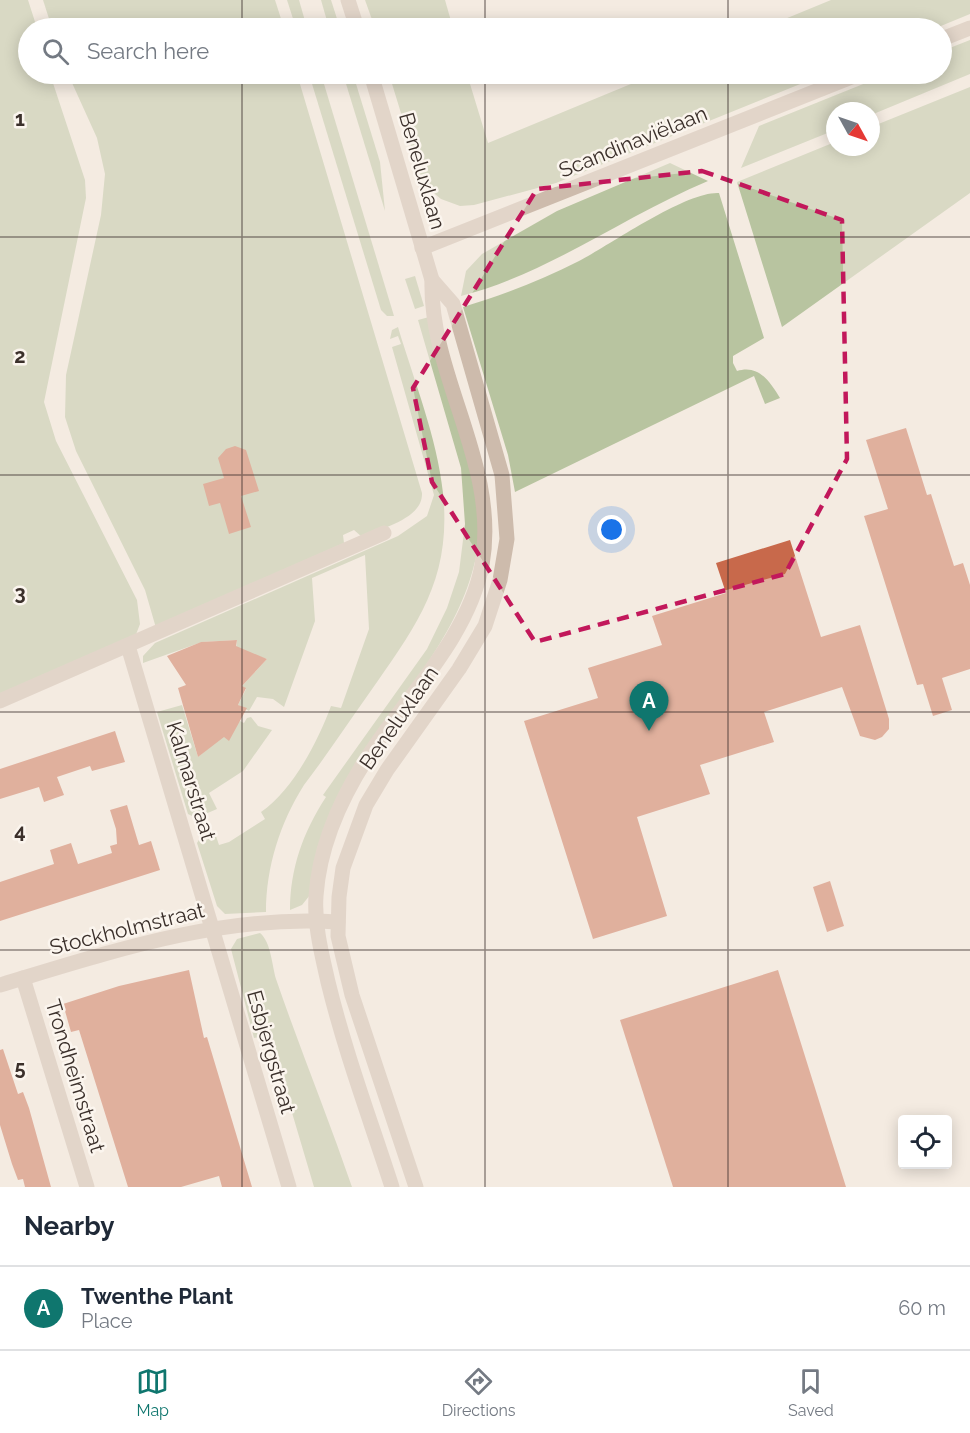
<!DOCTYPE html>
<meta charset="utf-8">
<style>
:root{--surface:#fff;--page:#f2f2f3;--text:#1f2937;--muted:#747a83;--line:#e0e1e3;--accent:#0f766e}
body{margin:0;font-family:Raleway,sans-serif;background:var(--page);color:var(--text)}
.controls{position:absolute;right:18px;bottom:18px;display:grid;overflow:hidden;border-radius:6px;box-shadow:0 3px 15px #0003}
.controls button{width:54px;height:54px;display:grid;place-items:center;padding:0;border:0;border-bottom:2px solid var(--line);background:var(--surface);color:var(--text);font:30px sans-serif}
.compass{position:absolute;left:826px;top:102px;width:54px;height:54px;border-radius:50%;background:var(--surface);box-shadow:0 3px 15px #0003;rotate:130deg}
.you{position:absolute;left:612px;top:530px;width:21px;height:21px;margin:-15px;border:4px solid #fff;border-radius:50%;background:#1a73e8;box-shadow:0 0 0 9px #1a73e833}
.badge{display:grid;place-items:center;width:39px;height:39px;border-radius:50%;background:var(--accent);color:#fff;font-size:20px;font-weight:700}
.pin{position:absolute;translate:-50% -50px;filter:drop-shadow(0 2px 3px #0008)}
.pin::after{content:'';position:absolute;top:32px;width:21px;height:18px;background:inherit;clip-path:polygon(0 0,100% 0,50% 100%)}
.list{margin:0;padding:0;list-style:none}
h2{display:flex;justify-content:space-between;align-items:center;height:78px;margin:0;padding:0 24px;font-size:26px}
h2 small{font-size:20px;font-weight:400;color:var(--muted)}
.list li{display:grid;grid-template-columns:39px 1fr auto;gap:18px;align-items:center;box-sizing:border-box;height:84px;padding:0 24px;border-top:2px solid var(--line)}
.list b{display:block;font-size:22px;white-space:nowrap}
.list p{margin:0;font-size:20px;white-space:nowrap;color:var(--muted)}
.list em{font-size:20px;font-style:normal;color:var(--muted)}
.icon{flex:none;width:33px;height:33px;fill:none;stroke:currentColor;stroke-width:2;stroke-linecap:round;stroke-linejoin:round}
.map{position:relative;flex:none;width:970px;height:1187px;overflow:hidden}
.search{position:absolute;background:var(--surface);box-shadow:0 3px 15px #0003;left:18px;right:18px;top:18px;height:66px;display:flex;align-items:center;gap:15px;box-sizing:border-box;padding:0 21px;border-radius:33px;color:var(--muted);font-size:22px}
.sheet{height:162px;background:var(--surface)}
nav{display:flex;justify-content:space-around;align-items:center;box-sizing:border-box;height:84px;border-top:2px solid var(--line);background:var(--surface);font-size:16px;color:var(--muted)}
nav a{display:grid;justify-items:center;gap:3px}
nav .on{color:var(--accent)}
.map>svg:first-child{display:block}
.green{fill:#b8c4a0}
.building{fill:#c8694b}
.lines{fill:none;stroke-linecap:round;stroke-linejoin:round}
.minor{stroke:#cdbbac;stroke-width:15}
.tertiary{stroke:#cdbbac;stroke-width:15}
.marked{fill:none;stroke:#c2185b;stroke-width:4.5;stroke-dasharray:12 8;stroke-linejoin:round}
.grid{fill:none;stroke:#3b302b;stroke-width:1.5;stroke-opacity:0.55}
.labels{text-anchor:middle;stroke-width:5;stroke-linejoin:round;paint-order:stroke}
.street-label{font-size:21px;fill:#3b302b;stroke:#fbf5ee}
.grid-label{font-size:20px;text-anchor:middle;font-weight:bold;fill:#3b302b;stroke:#fbf5ee;stroke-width:5;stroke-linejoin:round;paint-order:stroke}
</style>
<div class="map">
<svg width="970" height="1187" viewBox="0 0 970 1187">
<rect width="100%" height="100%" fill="#f4ebe1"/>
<g class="green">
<polygon points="0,0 28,0 37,28 28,28 28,74 50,74 85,180 86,198 44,402 56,441 137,600 140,624 135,637 0,695"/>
<polygon points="43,0 275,0 284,28 52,28"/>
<polygon points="287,0 299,0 307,28 296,28"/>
<polygon points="321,0 331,0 340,28 329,28"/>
<polygon points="365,0 445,0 453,28 375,28"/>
<polygon points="831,0 970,0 970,14 936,28 763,28"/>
<polygon points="970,40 970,74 871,115 871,111 835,111 835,130 741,168 759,126 888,74 942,74 942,51"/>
<path d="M68,74H297L422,493C423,519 381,528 362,537L354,530L343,535L344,543L156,628L145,590L76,451L65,417L66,375L101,215L105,174L97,138Z"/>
<polygon points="309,74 321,74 394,316 387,316 381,310"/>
<polygon points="343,74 353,74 380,162 385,211"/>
<polygon points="389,74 467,74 488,143 655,74 825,74 556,183 474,205 460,206 441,199 429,189 419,172"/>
<polygon points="970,87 970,193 782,327 737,182 835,142 835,147 871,147 871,127"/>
<path d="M670,163L708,181C624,216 550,273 461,296L466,271L482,254L557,211Z"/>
<path d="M719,193L764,338L733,356V363L737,371C759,364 770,382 780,398L765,404L754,376L515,492L508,455L463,307C503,295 542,280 579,261C610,245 686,191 719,193Z"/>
<polygon points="415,276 424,306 415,309 405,279"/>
<path d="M429,317C446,374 477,452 480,510C483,594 432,657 387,722C377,737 364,751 356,767C338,805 325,855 310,895L302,905L290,910C290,869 303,832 326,797L323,795L427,649L447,608L459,572L465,524L461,468L418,320Z"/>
<path d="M398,327C414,381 437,437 443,493C452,580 416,626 370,692C348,723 327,755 304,785C280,823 266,867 266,912L225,914L217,906L197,843L202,835L215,833L219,845L229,842L265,819L261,812C293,790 318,741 331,706L341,708L369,629L365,555L312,578L315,621L284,707L273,699L257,697L249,711L238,705L246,689L242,686L267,659L236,649L237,640L202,642L143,663V656L155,643L398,536L427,516L434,495L392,347L401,344L398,336L390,339L392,330Z"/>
<polygon points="182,705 198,757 240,721 244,723 247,718 251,717 258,726 272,730 243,771 209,793 217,809 196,818 188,814 157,712"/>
<path d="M260,933C271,942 272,965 276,979C300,1049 328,1117 352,1187H314L269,1035L254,1038L231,949L237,939Z"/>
</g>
<g class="building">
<polygon points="906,428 927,495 931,494 954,566 963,563 970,585 970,669 942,678 952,710 933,716 923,684 917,685 864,516 888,509 866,440"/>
<polygon points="235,446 246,450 259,491 241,496 251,527 229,534 220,503 209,506 203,484 224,478 218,458 226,449"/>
<polygon points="790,540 821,637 860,625 889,719 889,729 882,737 875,740 860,736 842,687 764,712 774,742 700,765 710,794 637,817 667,916 593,939 524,721 598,698 588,668 662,645 652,616 726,593 716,563"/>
<polygon points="237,640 236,646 267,659 242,686 246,688 238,705 247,708 229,741 224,737 198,757 178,688 186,685 167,656 201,642"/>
<polygon points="115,731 125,762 92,771 90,766 57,777 64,795 44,802 39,787 0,799 0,769"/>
<polygon points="127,805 139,845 151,841 160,870 0,921 0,882 54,864 50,850 71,843 78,864 112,853 110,846 117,844 116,829 110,810"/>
<polygon points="830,881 844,926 827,932 813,887"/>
<polygon points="189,970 204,1038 207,1037 252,1187 222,1187 219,1176 181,1187 128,1187 79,1030 71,1032 63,1004 119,986"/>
<polygon points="778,970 846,1187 673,1187 620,1020"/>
<polygon points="3,1049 18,1094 23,1092 29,1108 51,1187 25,1187 23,1179 18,1180 12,1164 0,1125 0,1050"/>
</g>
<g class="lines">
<g class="minor">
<polyline points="942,39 970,28"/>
<polyline points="422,248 859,74"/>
<polyline points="128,646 289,1187"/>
<polyline points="0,701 384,533"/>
<polyline points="23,978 87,1187"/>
<path d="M0,985C110,952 222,914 338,922"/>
</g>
<g class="tertiary">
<polyline points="348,0 357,28"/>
<path d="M371,74L432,280C429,377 500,464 482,565C470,629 419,684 382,736C348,783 320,837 316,896C314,925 322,955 328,982C345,1052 370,1119 392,1187"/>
<polyline points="416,1187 352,995 338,936 339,897 343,868 366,805 387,770 459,669 485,626 500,580 507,539 502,475 453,304 432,280"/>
</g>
</g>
<path d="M0 0H970V1187H0ZM702,171L842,220L847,459L785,574L535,642L432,482L413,388L537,189Z" fill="#f4ebe1" fill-opacity=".55" fill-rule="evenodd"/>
<path class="marked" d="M702,171L842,220L847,459L785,574L535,642L432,482L413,388L537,189Z"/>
<path class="grid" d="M242,0V28M485,0V28M728,0V28M242,74V1187M485,74V1187M728,74V1187M0,237H970M0,475H970M0,712H970M0,950H970"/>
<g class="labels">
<g class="street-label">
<text transform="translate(633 142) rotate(-22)" y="7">Scandinaviëlaan</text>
<text transform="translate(422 171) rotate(74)" y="7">Beneluxlaan</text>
<text transform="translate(399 718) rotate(-55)" y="7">Beneluxlaan</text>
<text transform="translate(191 781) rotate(73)" y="7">Kalmarstraat</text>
<text transform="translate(127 929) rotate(-14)" y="7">Stockholmstraat</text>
<text transform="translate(271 1052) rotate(74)" y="7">Esbjergstraat</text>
<text transform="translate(75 1076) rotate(73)" y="7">Trondheimstraat</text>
</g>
</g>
<g class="grid-label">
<text x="20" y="126">1</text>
<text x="20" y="363">2</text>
<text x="20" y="600">3</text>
<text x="20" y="838">4</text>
<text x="20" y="1075">5</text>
</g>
</svg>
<div class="controls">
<button><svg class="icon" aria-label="locate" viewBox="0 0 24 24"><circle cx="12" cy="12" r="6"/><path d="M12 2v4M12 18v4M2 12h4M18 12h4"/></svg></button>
</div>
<svg class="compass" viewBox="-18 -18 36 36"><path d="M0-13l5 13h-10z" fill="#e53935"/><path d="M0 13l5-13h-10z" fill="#747a83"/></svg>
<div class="you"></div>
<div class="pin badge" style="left:649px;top:731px">A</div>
<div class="search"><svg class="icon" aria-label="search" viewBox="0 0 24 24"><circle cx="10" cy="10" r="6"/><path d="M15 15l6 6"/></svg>Search here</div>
</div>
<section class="sheet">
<h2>Nearby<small></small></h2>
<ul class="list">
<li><span class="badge">A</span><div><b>Twenthe Plant</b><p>Place</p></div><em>60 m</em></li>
</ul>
</section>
<nav>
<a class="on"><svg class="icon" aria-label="map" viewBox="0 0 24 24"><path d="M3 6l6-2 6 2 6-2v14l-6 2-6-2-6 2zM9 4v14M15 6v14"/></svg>Map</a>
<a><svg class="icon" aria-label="directions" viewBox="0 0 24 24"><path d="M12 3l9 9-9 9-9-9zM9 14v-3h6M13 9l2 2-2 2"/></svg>Directions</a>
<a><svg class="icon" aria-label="saved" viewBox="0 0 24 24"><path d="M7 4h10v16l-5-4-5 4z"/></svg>Saved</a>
</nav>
